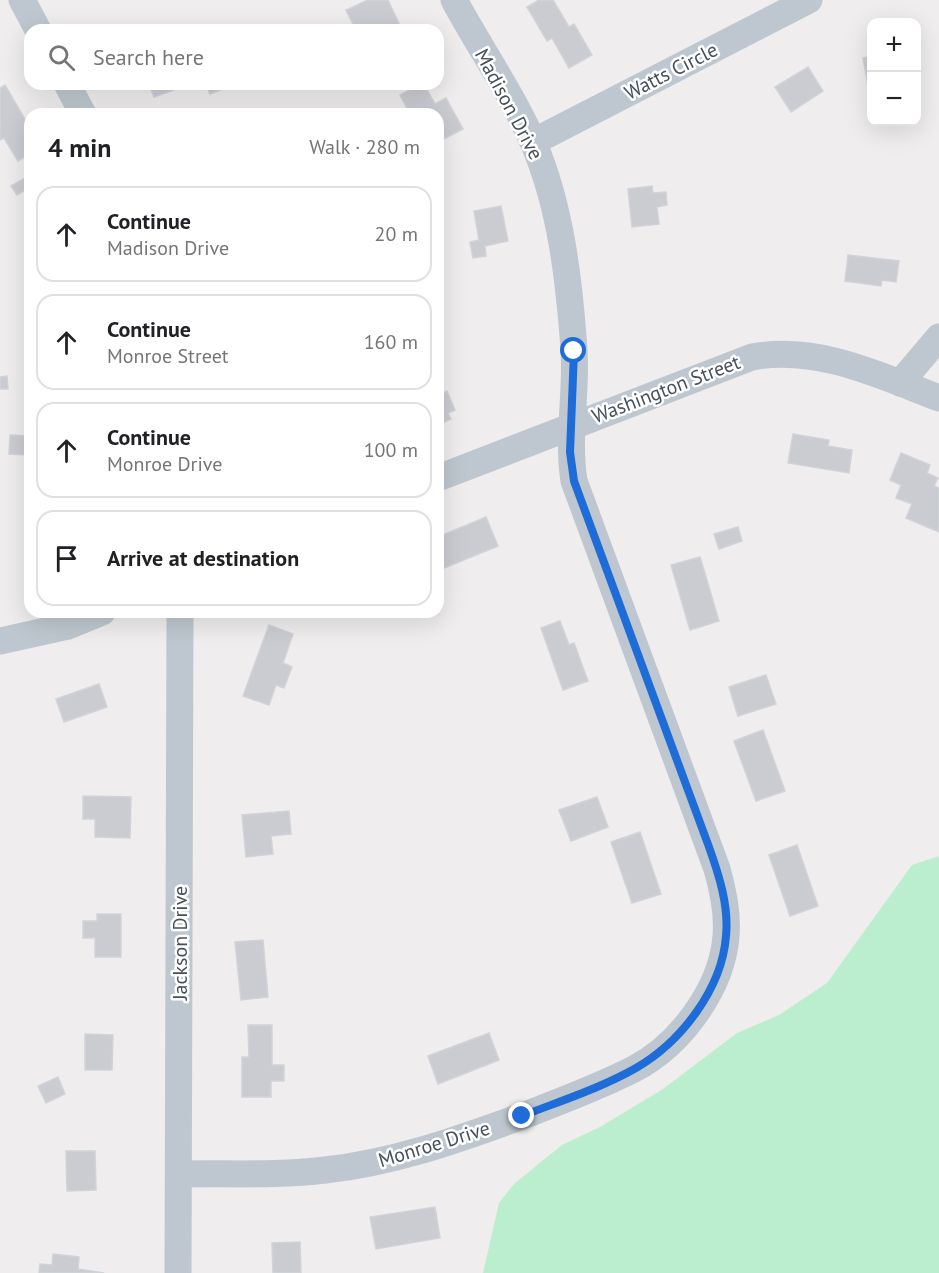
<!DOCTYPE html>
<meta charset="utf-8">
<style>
:root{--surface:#fff;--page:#f6f6f6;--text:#202124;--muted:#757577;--line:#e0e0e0}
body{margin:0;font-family:"PT Sans",sans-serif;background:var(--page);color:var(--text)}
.controls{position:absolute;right:18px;top:18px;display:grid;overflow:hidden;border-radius:12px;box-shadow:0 6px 24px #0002}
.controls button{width:54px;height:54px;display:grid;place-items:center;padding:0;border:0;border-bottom:2px solid var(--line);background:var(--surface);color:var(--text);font:30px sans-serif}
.stop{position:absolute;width:18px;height:18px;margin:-14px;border:4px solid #1e6cd8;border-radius:50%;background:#fff}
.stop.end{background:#1e6cd8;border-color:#fff;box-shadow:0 2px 6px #0008}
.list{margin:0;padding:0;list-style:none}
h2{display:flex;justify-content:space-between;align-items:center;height:78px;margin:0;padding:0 24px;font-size:26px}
h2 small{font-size:20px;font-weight:400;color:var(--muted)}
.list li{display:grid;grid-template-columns:39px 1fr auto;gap:18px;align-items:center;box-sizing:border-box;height:96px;margin:0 12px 12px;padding:0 12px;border:2px solid var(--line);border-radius:18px}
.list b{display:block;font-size:22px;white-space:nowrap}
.list p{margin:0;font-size:20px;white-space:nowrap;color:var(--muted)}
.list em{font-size:20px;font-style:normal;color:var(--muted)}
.icon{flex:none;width:33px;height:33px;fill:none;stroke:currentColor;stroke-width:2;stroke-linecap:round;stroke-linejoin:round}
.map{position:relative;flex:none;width:939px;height:1273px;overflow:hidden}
.search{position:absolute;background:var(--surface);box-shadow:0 6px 24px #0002;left:24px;top:24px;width:420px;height:66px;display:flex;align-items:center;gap:15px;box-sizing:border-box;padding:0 21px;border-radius:18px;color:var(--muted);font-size:22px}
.panel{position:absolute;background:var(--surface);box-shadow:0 6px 24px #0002;left:24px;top:108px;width:420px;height:510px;border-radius:18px}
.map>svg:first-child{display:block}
.green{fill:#bbedcf}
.building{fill:#caccd2;stroke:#d1d3d8;stroke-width:1.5}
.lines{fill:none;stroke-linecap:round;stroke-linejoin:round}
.minor{stroke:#bec7cf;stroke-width:27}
.route{stroke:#1e6cd8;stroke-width:8}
.labels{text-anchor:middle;stroke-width:5;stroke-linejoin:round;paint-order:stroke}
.street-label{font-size:20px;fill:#465059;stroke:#fff}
</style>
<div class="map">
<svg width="939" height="1273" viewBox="0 0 939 1273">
<rect width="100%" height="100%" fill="#efeded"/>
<polygon class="green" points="939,856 939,1273 483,1273 499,1203 514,1184 562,1145 600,1127 663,1089 737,1033 779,1015 827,983 912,865"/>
<g class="building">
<polygon points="368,0 388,0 402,30 371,30 369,25 356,30 346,10"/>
<polygon points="539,0 553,0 569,27 574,24 592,55 569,68 552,38 547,41 527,7"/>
<polygon points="872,56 872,85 868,86 863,58"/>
<polygon points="808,67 823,91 791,112 775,87"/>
<polygon points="149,84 177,84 179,88 154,97"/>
<polygon points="206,84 218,84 220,90 210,94"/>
<polygon points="421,84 424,84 435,104 446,98 463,129 438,142 438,114 410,114 400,95"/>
<polygon points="5,85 30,128 30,154 18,161 4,138 0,140 0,88"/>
<polygon points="25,178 30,187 17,195 11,186"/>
<polygon points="652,186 653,193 666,192 667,205 657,207 659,224 632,227 628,189"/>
<polygon points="501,206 508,241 485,246 486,256 473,258 470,242 479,240 474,211"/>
<polygon points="848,255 899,261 896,282 882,280 881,286 845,281"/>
<polygon points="7,376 8,389 0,389 0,377"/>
<polygon points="447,391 455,410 448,413 451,419 438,425 438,395"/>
<polygon points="793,434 829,440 828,446 852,450 849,473 788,463"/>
<polygon points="10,435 28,436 28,455 9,454"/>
<polygon points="901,453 930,465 927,473 938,478 934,486 939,488 939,532 906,518 912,504 896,498 901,485 890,480"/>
<polygon points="486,517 498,546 444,568 438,553 438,537"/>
<polygon points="738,527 742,541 719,549 714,534"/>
<polygon points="700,557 719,621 690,630 671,565"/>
<polygon points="560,621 569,645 574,643 588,681 563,690 541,628"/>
<polygon points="269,625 293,634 283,663 292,667 284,688 276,685 269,705 243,696"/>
<polygon points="766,675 776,704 738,716 729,687"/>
<polygon points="99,684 107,707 64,722 56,699"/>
<polygon points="763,730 785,791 756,801 734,741"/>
<polygon points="83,796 131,797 130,838 95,837 95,819 83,819"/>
<polygon points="597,797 608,827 571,841 559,810"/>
<polygon points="289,811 291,834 271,836 273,854 246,857 242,815"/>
<polygon points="640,832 661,894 632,903 611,842"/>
<polygon points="797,845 818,906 790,916 769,855"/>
<polygon points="97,914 121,914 121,957 95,957 95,938 83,938 83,921 97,921"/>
<polygon points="263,940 268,997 241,1000 235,942"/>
<polygon points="248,1025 272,1025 272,1065 284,1065 284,1081 271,1081 271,1097 242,1097 242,1057 249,1057"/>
<polygon points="489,1033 499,1060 438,1084 428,1056"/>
<polygon points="85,1034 113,1035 112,1070 85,1070"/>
<polygon points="58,1077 65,1094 46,1103 38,1086"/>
<polygon points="66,1151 95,1151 96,1190 67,1191"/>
<polygon points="435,1207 440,1238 376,1249 370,1217"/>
<polygon points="300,1242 301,1273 273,1273 272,1243"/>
<polygon points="53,1254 79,1257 78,1269 104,1273 39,1273 40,1264 52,1265"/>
</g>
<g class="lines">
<g class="minor">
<polyline points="22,0 38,30"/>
<polyline points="67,84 83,114"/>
<polyline points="533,142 809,0"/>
<polyline points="900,383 939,337"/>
<path d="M438,478L752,357C817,345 879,375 939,398"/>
<polyline points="0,641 68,626 102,612"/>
<path d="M180,1174C227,1173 277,1176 325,1170C391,1163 454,1141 517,1118C556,1103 597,1088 634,1069C680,1045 722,989 726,936C728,913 723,890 717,869L574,481C567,437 577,393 574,349C569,280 561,208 534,144C512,94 480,48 454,0"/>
<polyline points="178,1273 180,612"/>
</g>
</g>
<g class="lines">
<path class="route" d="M522,1116C560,1101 601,1088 636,1068C681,1042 722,989 726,936C729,906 719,875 709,847L574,481L570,452L574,351"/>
</g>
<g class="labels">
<g class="street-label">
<text transform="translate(671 71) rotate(-27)" y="7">Watts Circle</text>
<text transform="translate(509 104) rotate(62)" y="7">Madison Drive</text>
<text transform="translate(666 389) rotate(-21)" y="7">Washington Street</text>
<text transform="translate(180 943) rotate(-90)" y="7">Jackson Drive</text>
<text transform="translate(434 1144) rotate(-17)" y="7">Monroe Drive</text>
</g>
</g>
</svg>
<div class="controls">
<button>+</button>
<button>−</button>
</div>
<div class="stop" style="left:574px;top:351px"></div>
<div class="stop end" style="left:522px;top:1116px"></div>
<div class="search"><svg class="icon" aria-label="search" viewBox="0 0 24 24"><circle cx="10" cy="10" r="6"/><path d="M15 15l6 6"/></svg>Search here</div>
<section class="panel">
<h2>4 min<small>Walk · 280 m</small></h2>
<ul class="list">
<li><svg class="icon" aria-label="ahead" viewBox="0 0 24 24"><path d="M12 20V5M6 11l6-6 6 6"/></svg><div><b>Continue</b><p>Madison Drive</p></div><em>20 m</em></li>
<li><svg class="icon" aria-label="ahead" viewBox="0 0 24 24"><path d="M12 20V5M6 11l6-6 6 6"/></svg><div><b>Continue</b><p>Monroe Street</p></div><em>160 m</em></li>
<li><svg class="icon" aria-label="ahead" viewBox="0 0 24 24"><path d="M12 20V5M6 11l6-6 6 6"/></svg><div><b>Continue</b><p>Monroe Drive</p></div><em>100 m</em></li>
<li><svg class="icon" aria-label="arrive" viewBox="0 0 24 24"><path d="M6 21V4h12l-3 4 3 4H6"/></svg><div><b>Arrive at destination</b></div></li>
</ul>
</section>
</div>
